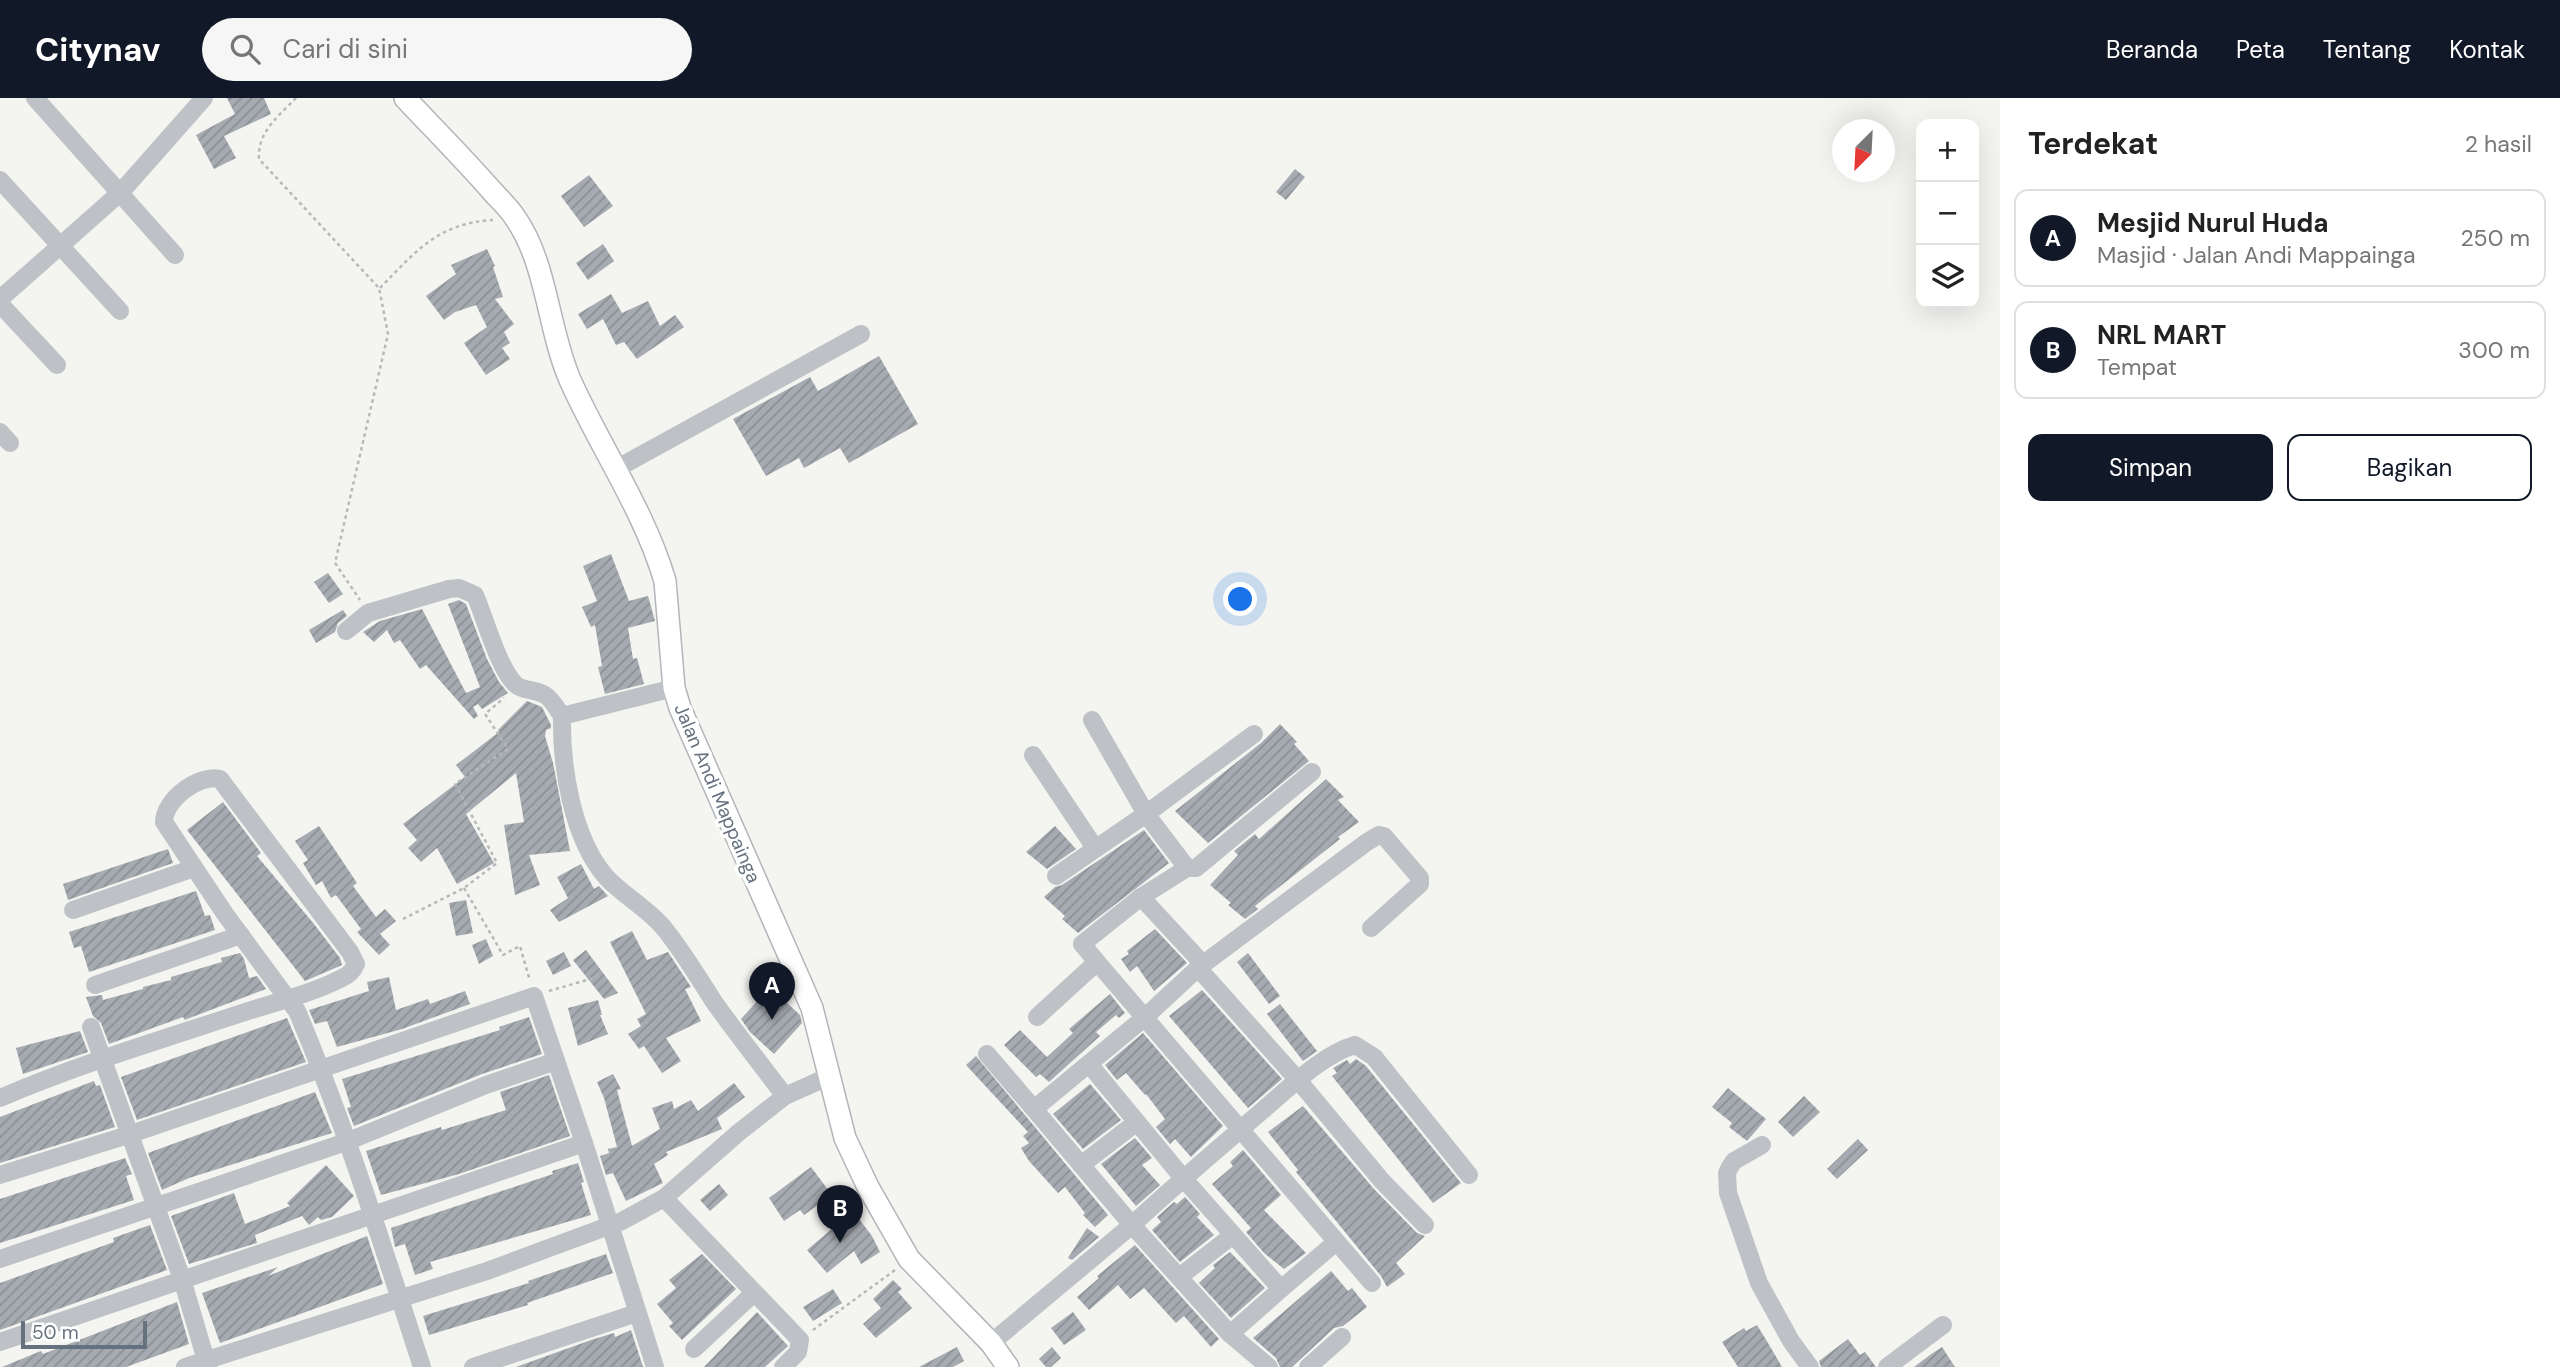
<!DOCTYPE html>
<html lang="id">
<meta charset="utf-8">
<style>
:root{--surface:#fff;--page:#f6f6f6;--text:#222;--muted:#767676;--line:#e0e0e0;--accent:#111827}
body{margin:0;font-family:"DM Sans",sans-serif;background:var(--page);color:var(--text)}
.controls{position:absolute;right:21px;top:21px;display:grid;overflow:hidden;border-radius:14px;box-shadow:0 7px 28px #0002}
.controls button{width:63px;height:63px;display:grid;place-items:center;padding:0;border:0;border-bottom:2px solid var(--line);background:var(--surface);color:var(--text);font:35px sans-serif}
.compass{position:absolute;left:1832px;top:21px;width:63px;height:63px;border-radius:50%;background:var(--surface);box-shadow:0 7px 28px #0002;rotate:204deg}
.scale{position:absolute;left:21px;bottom:18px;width:126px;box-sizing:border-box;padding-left:7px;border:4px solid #66717f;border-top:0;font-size:19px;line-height:24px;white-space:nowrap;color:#66717f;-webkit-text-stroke:5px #fff;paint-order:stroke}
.you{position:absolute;left:1241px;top:502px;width:24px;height:24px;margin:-18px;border:5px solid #fff;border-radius:50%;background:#1a73e8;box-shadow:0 0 0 10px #1a73e833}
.badge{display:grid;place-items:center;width:46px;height:46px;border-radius:50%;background:var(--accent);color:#fff;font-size:23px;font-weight:700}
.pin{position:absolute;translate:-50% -58px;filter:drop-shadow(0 2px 4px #0008)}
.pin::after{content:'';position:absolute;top:37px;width:24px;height:21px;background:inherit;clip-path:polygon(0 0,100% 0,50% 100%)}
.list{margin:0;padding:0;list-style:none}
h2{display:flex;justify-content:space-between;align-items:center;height:91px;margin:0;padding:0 28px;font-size:30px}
h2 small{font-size:23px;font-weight:400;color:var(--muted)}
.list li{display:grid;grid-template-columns:46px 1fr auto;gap:21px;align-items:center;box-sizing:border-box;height:98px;margin:0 14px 14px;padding:0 14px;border:2px solid var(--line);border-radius:14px}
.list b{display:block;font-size:26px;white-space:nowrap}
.list p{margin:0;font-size:23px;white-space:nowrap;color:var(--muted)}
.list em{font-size:23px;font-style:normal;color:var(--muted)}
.actions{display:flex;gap:14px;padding:21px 28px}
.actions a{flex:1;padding:16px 0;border:2px solid var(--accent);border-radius:14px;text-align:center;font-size:24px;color:var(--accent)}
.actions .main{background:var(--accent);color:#fff}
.icon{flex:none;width:38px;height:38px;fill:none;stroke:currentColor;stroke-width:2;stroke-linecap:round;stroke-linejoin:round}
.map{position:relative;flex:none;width:2000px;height:1269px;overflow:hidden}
header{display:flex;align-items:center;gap:42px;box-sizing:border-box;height:98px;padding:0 35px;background:var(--accent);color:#fff}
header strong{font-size:33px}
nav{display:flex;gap:38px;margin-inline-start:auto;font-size:24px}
.search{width:490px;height:63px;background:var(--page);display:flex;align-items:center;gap:18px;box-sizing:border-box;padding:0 24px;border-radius:38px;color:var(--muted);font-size:26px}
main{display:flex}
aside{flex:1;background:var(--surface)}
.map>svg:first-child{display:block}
.building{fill:url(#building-hatch)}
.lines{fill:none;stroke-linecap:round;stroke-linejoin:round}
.major-casing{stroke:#b2b5b9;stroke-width:24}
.path{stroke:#b6b8bb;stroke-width:2.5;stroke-dasharray:3.5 3.5;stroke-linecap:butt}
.minor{stroke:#bec1c5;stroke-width:18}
.major{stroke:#fff;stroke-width:21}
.labels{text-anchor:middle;stroke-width:7;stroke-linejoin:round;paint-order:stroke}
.street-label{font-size:19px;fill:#66717f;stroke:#fff}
</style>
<header>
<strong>Citynav</strong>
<div class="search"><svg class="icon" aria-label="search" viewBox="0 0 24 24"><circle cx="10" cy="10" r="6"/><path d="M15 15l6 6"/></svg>Cari di sini</div>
<nav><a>Beranda</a><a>Peta</a><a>Tentang</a><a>Kontak</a></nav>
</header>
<main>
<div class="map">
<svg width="2000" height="1269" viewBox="0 0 2000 1269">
<defs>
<pattern id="building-hatch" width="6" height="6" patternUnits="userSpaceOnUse" patternTransform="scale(1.75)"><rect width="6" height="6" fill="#a6abb1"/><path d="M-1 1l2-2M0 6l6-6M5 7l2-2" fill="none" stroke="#8b9095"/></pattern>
</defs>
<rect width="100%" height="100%" fill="#f4f4f1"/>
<g class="building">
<polygon points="227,0 264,0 271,16 224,38 236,60 214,71 196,37 235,16"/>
<polygon points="1295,71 1305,79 1286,102 1276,94"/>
<polygon points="589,77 613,108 584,129 561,98"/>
<polygon points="603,146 614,163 588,182 576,165"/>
<polygon points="487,151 495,168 493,169 503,199 495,201 514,226 504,234 510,245 502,250 510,261 486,277 464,245 487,229 476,207 455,214 444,222 426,198 456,176 451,167"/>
<polygon points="611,196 622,215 648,203 660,228 675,217 684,229 637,261 624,244 616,247 603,221 587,231 578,216"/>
<polygon points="879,258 918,326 849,365 840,350 804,370 799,360 766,378 733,321 810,279 818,293"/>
<polygon points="611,456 629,503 648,498 655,523 628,530 633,561 637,560 644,586 605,596 598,569 602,568 595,527 591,529 582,509 597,503 583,468"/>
<polygon points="328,475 343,496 329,505 314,484"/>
<polygon points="459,502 466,506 487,561 499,584 508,595 482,611 478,606 473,609 478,618 474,621 426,567 420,571 400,542 394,545 387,532 374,544 363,534 380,523 422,511 466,595 480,589 448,506"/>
<polygon points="343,512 347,518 338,525 335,534 316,545 309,532"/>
<polygon points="527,603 542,609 551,627 551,630 546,632 545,638 553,665 570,753 529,757 540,787 515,797 504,727 524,724 516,675 466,716 494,765 457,786 437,750 421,764 408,750 417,742 403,726 465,679 456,667 499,634 498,632"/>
<polygon points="1280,626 1297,644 1294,646 1309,663 1208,745 1175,713 1261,645"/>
<polygon points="1326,681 1344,699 1338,702 1359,724 1338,739 1340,741 1255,808 1258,811 1245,821 1228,807 1231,805 1210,787 1238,757 1234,753 1255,736 1259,741"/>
<polygon points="223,704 261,755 257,758 314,826 340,860 342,867 305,883 187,732"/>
<polygon points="319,728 357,785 353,788 376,819 385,811 396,823 380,836 390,847 379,857 357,834 361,831 336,797 331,800 322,783 316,787 303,765 308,762 295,743"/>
<polygon points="1055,728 1076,751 1047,771 1026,754"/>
<polygon points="1144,732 1169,765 1078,835 1062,821 1065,818 1044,799 1055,789 1062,787"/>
<polygon points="168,751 173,765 68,802 63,786"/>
<polygon points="581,766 594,791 599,788 608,798 559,824 550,812 568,800 557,779"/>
<polygon points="196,793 205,818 210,817 215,832 89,874 81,848 74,850 69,834"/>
<polygon points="466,802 473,835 456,838 449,805"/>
<polygon points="1155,831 1187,865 1154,893 1137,868 1130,874 1121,861 1129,856 1127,853"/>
<polygon points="632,833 647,862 668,854 691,889 685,891 701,923 666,940 681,963 662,975 644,948 639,951 628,936 641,928 637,921 646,916 610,844"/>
<polygon points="486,841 493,858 479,866 472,847"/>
<polygon points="586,852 618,895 604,901 573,862"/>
<polygon points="564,854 571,868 553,877 546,863"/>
<polygon points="240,855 244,861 249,880 257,878 266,891 187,921 185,922 183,919 109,946 101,925 93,918 86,899 102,897 103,902 143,891 143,889 171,882 171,879 222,864 221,860"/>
<polygon points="1248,855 1280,898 1269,906 1237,864"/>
<polygon points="389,879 396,912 428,901 430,906 465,893 470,906 402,931 337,949 327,923 315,926 309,912 369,893 367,884"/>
<polygon points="770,889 800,917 802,925 774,956 750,934 741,921"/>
<polygon points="1202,892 1282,981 1248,1010 1169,918"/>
<polygon points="1110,896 1125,915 1119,920 1116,917 1096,934 1100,938 1049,984 1040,976 1036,979 1004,947 1020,932 1047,959 1073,935 1069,931"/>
<polygon points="598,902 602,917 600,917 608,936 578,948 568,910"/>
<polygon points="1280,906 1317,953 1303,963 1267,916"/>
<polygon points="529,919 542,956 482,976 354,1028 347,1010 351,1009 342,981 500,932 499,929"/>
<polygon points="287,920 306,964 137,1022 121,979"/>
<polygon points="80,933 88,954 23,976 16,950"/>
<polygon points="1143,935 1223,1028 1191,1059 1175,1041 1170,1046 1156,1029 1165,1021 1146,996 1145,997 1126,975 1117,982 1105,967"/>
<polygon points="976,958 1108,1117 1095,1129 1083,1117 1085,1115 1065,1089 1058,1095 1029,1063 1021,1050 1029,1045 1023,1038 1028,1034 966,967"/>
<polygon points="1356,961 1366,968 1461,1085 1433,1105 1332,978 1337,975 1333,970 1347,962 1350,966"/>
<polygon points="613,976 621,991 617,992 632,1048 660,1031 652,1010 672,1003 674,1011 691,1002 698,1013 734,985 745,999 717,1020 722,1031 666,1054 668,1057 654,1066 663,1085 626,1103 613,1075 606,1077 600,1058 609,1055 608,1051 617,1049 604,1000 597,984"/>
<polygon points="549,977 570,1038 459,1076 381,1097 366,1053 441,1029 442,1032 506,1012 500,994"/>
<polygon points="94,983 96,988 100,987 115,1029 0,1065 0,1019"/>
<polygon points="1090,986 1121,1022 1083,1051 1053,1016"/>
<polygon points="1728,990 1766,1021 1747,1043 1729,1029 1732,1025 1712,1009"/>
<polygon points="315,994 332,1035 189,1080 162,1092 148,1055"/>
<polygon points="1804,998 1820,1014 1793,1039 1778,1024"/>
<polygon points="1303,1008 1374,1091 1417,1135 1425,1138 1396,1165 1405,1176 1387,1189 1381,1178 1296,1074 1298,1072 1268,1034"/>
<polygon points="1135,1040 1152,1060 1142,1067 1160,1087 1136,1108 1101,1066"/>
<polygon points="1858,1041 1868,1052 1837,1081 1827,1071"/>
<polygon points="1243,1052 1281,1097 1264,1112 1306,1155 1284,1171 1264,1155 1246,1134 1251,1130 1212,1086 1233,1068 1230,1064"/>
<polygon points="125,1060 132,1076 126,1078 134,1102 0,1145 0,1101"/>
<polygon points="578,1065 584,1084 581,1085 591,1117 430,1164 433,1171 415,1177 405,1146 395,1149 391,1130 553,1076 552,1073"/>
<polygon points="326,1067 354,1098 332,1119 321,1122 318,1119 309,1127 302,1118 255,1137 257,1145 189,1166 171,1118 234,1095 245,1126 290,1108 287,1105"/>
<polygon points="811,1069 832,1097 804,1117 800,1112 784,1123 769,1100"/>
<polygon points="719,1086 728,1097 710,1113 700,1102"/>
<polygon points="1185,1099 1200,1116 1197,1119 1214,1137 1180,1164 1152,1132 1161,1124 1157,1119 1174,1104 1177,1106"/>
<polygon points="853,1113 872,1138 880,1154 861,1166 854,1153 827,1175 807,1152"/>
<polygon points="150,1127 167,1172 0,1232 0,1185 114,1144 113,1140"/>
<polygon points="1087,1130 1099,1139 1072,1162 1068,1160"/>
<polygon points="367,1138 383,1186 220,1245 202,1195 278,1169 268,1178"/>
<polygon points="1135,1147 1219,1241 1211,1249 1184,1218 1176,1225 1144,1190 1130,1201 1118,1187 1089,1212 1077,1199 1099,1180 1097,1178"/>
<polygon points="1230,1154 1265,1190 1231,1220 1199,1185 1215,1170 1213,1167"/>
<polygon points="606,1156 613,1175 527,1205 528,1207 429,1237 423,1218 529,1185 528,1183"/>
<polygon points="702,1156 736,1191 682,1242 669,1228 673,1225 657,1206 676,1190 669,1182"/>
<polygon points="1331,1173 1348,1193 1352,1190 1367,1209 1343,1228 1334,1230 1292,1269 1280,1269 1276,1260 1253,1240"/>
<polygon points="893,1182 902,1191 898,1194 912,1210 876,1240 863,1226 881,1210 873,1201"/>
<polygon points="833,1191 842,1205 813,1223 803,1209"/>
<polygon points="177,1204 189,1246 126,1269 2,1269 41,1253 43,1256"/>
<polygon points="757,1214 788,1248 765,1269 704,1269"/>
<polygon points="1073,1214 1086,1232 1064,1247 1051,1230"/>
<polygon points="1757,1227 1768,1245 1782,1269 1738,1269 1722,1244 1744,1230 1746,1233"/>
<polygon points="631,1232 643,1269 516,1269 591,1242 614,1235 615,1239"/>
<polygon points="1848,1241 1860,1257 1865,1254 1876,1269 1821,1269 1819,1263"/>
<polygon points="957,1249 964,1263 953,1269 919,1269"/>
<polygon points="1052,1249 1061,1260 1051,1269 1046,1269 1039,1261"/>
<polygon points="1942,1249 1955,1269 1914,1269 1930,1257"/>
</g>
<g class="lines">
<g class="major-casing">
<path id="major" d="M405,0C434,31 464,61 492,93C500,102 510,111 516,121C547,166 548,231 570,282C600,349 644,412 665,483L674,590L680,610L812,910L845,1040L868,1089L909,1161L991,1245L1008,1269"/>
</g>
<g class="path">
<path d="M296,0C279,18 257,34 259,61L379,190L388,236L335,465L360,502"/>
<path d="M380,190C415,154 438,125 493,122"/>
<polyline points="464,790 503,857 520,848 530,883"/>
<polyline points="403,821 464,790 497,765 455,686 508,651 485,616 504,600"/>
<polyline points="549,893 597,879"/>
<polyline points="813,1232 895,1172"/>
</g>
<g class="minor">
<polyline points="35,0 175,157"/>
<polyline points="0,82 120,213"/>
<polyline points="0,201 121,94 204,0"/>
<polyline points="0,206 57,267"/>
<polyline points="0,334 10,345"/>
<polyline points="614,372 861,236"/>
<path d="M346,533L368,515L449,491L459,490L475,497C485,520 498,569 515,586C522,593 536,591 545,597C552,601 557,611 562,618"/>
<path d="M674,590L562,618C561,668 572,741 607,780C624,798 647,810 663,829C682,852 698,879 714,904C737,936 761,967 785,998"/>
<polyline points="1092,622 1146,716 1187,770"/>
<polyline points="1033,657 1095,750"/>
<polyline points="1056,778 1146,716 1254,636"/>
<polyline points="1141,799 1187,770 1196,770 1312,674"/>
<polyline points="73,812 194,770"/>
<polyline points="1097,864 1082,846 1141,799 1203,866"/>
<polyline points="1198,870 1367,744 1379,737 1384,738 1420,780 1420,786 1371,830"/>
<polyline points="95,887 241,837"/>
<polyline points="1037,919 1097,864 1372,1185"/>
<polyline points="91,929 182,1181 208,1269"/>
<polyline points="987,956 1034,1011"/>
<polyline points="1089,966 1183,1080 1281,1191 1230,1236"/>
<path d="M0,1000C77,967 157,943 236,917C271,905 309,897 342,880C349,877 353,873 356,866L350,854L220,681C198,676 164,702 164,724L225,816L287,900L297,913C346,1029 383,1149 422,1269"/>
<polyline points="1762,1047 1734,1063 1730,1069 1727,1075 1728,1095 1759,1185 1791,1243 1810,1269"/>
<polyline points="1081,1067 1137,1024"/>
<polyline points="0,1077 128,1037 534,898 584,1045 655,1269"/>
<polyline points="664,1100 800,1242 798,1254 783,1269"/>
<polyline points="0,1161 346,1044 486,987 556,963"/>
<polyline points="1179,1179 1233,1137"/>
<polyline points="1281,1191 1336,1144"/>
<polyline points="0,1244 584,1045"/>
<polyline points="991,1245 1132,1127 1034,1011 1144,920 1198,870 1298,982 1382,1083 1425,1127"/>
<polyline points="694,1251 754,1195"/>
<polyline points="185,1269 487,1173 622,1123 664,1100 738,1035 785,998 830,978"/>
<polyline points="473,1269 637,1215"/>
<path d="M1269,1269L1230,1236L1132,1127C1175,1087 1219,1050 1263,1012C1288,991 1323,956 1355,947L1374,959L1469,1077"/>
<polyline points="1308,1269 1342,1239"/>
<polyline points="1887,1269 1943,1227"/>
</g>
<use href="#major" class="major"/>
</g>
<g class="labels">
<g class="street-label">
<text transform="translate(718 695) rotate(67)" y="7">Jalan Andi Mappainga</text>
</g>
</g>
</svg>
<div class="controls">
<button>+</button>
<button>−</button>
<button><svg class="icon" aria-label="layers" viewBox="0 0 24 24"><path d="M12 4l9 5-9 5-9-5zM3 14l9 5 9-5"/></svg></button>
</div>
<svg class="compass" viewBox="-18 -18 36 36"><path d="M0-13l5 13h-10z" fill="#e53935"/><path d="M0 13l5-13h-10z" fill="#767676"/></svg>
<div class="scale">50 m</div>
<div class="you"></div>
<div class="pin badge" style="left:772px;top:922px">A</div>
<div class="pin badge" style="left:840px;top:1145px">B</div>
</div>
<aside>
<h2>Terdekat<small>2 hasil</small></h2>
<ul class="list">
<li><span class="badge">A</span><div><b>Mesjid Nurul Huda</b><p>Masjid · Jalan Andi Mappainga</p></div><em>250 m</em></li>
<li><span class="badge">B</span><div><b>NRL MART</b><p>Tempat</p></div><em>300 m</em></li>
</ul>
<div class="actions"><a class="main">Simpan</a><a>Bagikan</a></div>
</aside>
</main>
